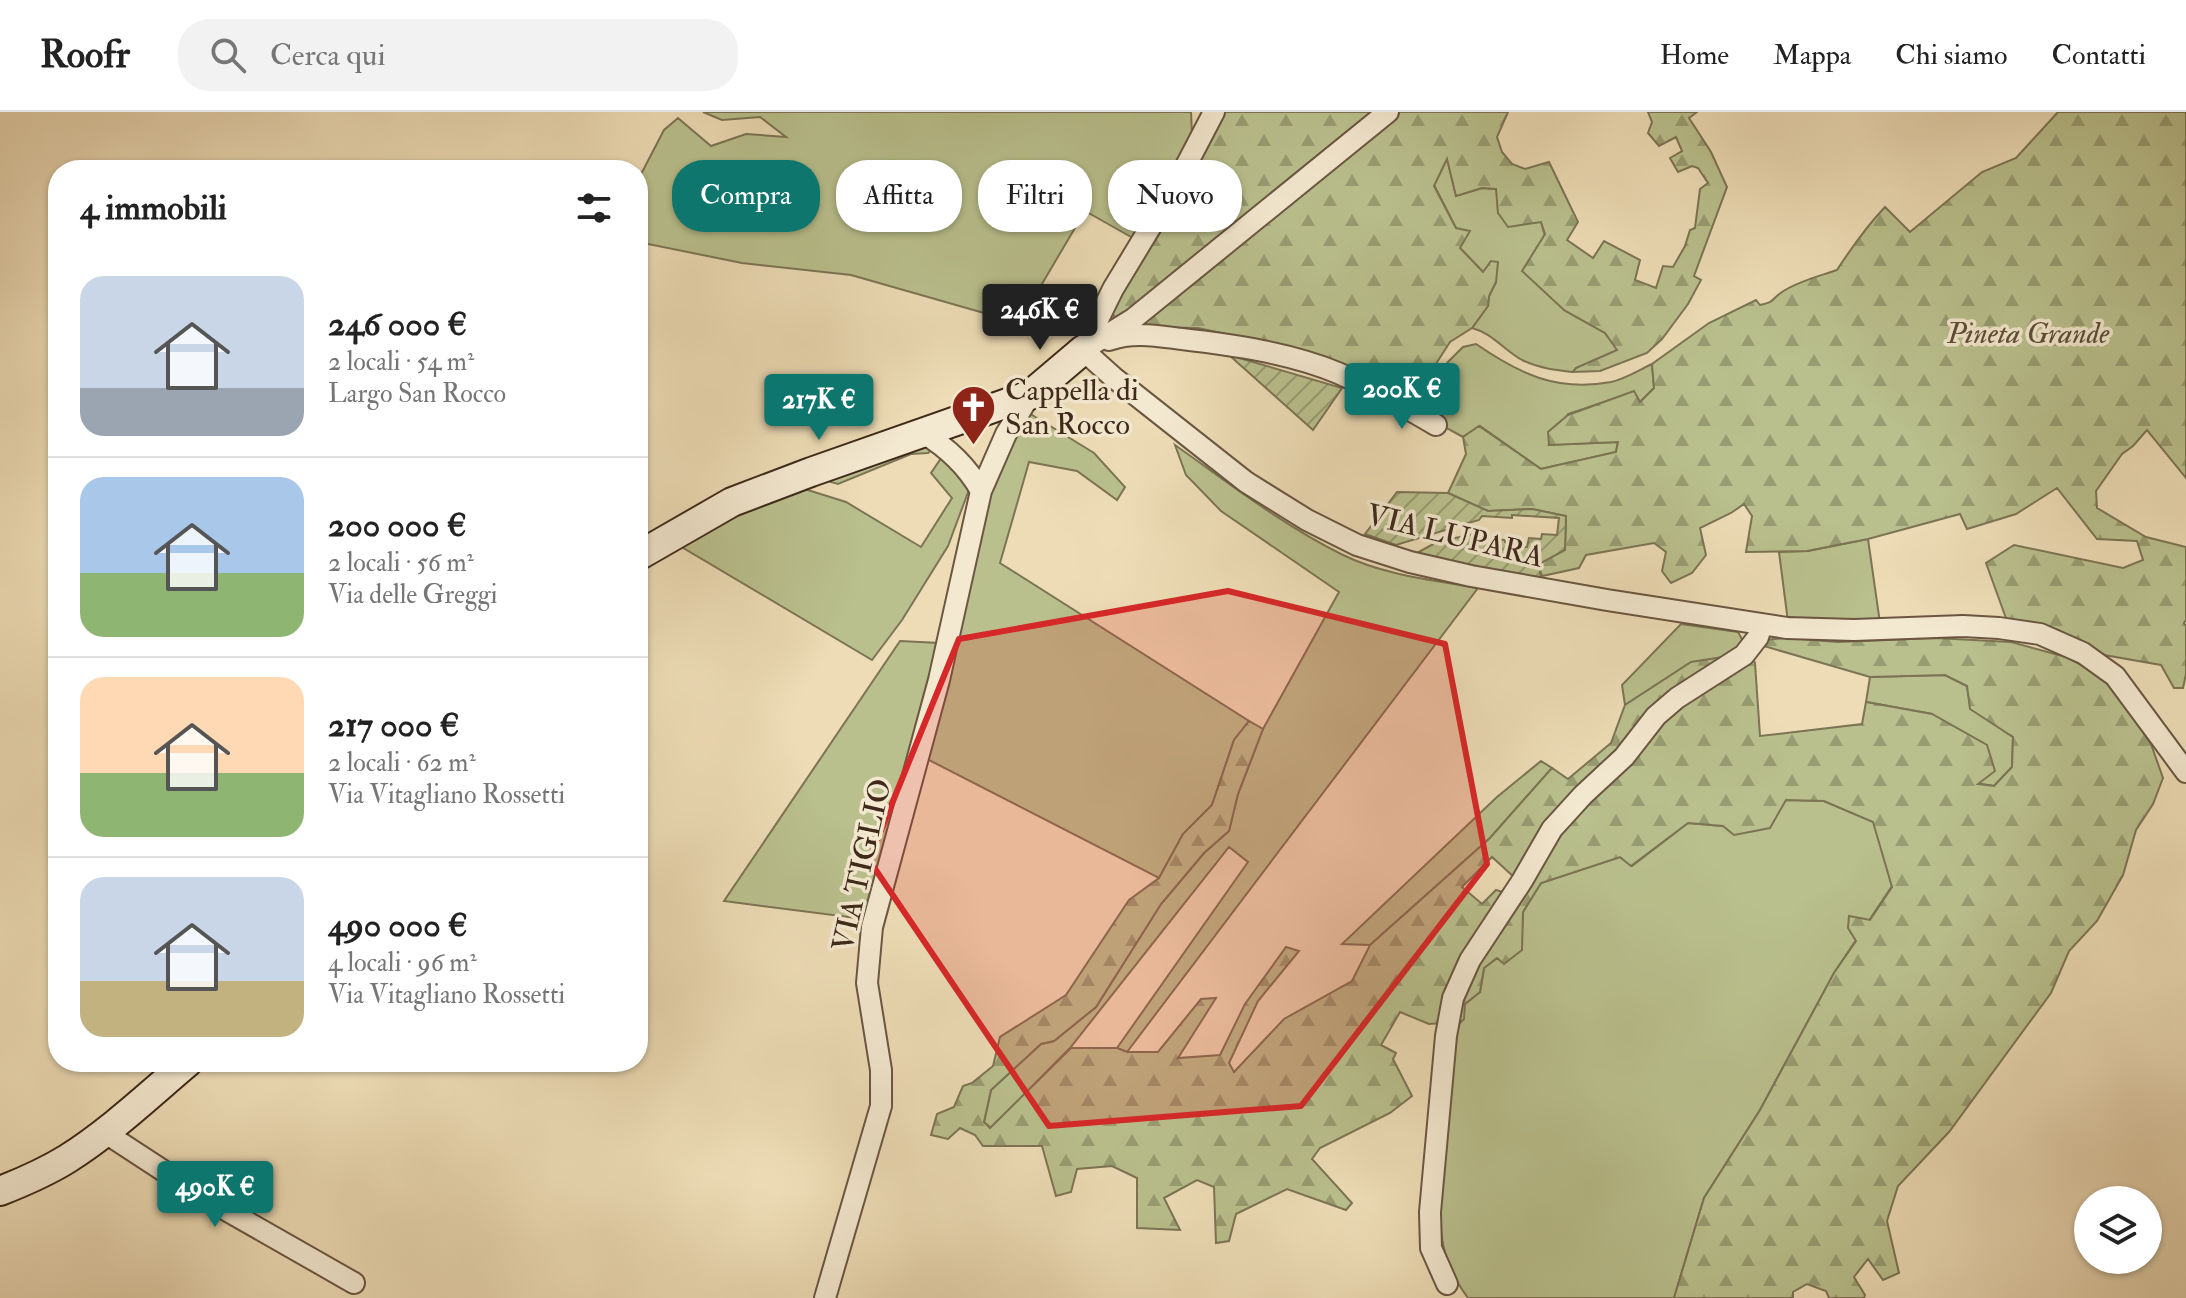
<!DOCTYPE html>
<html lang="it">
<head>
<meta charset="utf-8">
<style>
	:root { --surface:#fff; --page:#f2f2f2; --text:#222; --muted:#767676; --line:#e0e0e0; --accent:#0f766e }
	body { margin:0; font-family:"IM FELL Double Pica",serif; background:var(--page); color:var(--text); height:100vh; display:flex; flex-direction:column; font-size:30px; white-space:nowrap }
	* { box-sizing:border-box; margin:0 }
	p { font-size:26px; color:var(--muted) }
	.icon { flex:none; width:44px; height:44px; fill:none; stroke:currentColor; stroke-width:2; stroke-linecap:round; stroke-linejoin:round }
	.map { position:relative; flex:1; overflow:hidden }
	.sheet { position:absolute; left:48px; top:48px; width:600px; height:912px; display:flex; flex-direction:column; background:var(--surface); border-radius:32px; box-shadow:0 2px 6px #0004 }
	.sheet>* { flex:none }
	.top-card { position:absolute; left:672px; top:48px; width:760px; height:72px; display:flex; gap:16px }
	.fabs { position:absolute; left:2074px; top:1074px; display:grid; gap:16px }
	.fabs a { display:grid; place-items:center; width:88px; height:88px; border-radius:50%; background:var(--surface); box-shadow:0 2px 6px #0004; font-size:40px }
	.price { position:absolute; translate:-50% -68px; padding:0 18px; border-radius:8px; background:var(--accent); color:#fff; font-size:26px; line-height:52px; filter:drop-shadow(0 2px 4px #0008) }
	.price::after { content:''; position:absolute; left:50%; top:48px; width:24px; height:18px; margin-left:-12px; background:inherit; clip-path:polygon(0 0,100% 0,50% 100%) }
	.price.active { background:#222; color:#fff }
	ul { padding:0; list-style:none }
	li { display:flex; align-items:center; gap:24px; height:200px; padding:0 32px }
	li+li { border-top:2px solid var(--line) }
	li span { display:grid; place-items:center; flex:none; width:224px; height:160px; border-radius:24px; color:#555 }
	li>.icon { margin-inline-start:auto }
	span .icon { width:96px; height:96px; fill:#fffc; stroke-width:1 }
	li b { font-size:34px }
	h2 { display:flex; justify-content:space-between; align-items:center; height:96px; padding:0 32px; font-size:34px }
	.chip { padding:0 28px; border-radius:32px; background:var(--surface); box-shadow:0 2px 6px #0004; font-size:28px; line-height:72px }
	.chip.active { background:var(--accent); color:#fff }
	header { display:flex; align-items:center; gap:48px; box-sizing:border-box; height:112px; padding:0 40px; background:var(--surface); border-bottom:2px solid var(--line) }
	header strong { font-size:38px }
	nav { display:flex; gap:44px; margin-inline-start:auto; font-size:28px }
	.search { width:560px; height:72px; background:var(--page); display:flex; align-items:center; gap:20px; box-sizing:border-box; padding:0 28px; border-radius:32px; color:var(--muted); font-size:30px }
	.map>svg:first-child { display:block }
	.green { fill:#b9c08d; stroke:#7c7454; stroke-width:2 }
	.forest { fill:url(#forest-firs); stroke:#7c7454; stroke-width:2 }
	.garden { fill:url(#garden-furrows); stroke:#7c7454; stroke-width:2 }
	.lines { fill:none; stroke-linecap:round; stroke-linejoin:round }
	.street-casing { stroke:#6a5641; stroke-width:24 }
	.secondary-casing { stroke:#3e291a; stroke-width:32 }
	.street { stroke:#f3e8d0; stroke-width:20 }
	.secondary { stroke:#f3e8d0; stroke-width:28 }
	.marked { fill:#d62828; fill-opacity:0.2; stroke:#d62828; stroke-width:6; stroke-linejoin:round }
	.labels { text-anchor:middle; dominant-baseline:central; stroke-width:7; stroke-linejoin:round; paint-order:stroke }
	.park-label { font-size:30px; font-style:italic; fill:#5d4f37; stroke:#f3e8d0 }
	.poi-label { font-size:30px; fill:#3e291a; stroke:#f3e8d0; text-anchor:start }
	.street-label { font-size:30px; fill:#3e291a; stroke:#f3e8d0 }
</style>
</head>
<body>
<header>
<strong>Roofr</strong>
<div class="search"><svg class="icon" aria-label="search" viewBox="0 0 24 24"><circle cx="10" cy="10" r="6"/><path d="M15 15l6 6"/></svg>Cerca qui</div>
<nav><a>Home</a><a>Mappa</a><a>Chi siamo</a><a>Contatti</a></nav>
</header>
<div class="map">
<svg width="2186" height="1186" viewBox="0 0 2186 1186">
	<defs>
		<pattern id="forest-firs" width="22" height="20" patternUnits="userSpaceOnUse" patternTransform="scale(2)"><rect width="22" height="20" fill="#b9c08d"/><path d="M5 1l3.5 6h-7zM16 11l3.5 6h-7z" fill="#989c72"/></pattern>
		<pattern id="garden-furrows" width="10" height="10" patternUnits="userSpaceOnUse" patternTransform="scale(2)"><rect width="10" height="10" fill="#b9c08d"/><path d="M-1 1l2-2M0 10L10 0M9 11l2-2" fill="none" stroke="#989c72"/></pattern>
	</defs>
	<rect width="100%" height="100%" fill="#eddcb6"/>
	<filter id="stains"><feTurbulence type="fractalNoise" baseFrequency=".0025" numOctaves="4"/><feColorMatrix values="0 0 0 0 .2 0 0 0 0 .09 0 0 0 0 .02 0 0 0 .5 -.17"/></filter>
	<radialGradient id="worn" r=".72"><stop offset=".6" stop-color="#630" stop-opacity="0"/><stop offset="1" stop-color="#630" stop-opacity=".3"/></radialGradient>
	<!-- green -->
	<path class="green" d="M703,0h488l1,22 -9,21 -50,83 -48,-27 -49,83 -36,-8 -9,29 -140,-40 -109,-12 -104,-21v-62l26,-50 14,-12 33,28 35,-12 40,3 -26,-20 -38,3z
		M1447,46l9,38 26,-8 15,1 1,24 43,8 23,89 41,23 13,17 -42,18 -3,4c-17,-2 -35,-4 -51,-12 -18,-10 -30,-27 -50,-32l16,-22 1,-10 7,-14 -13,-10 -23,-24 -4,-20 -22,-43z
		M1476,232c44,30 80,48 135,38 14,-3 28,-12 41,-18l2,24 -15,15 -5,-11 -66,22 -19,31 69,-3 -2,10 -75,17 -61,-43 -17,11 -22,-12 -31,-23 22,-15 16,-25 15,-15z
		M1029,301l65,40 31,34 -8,13 -40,-29 -48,-9 -29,101 249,158 -15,19 -22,65 -29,29 -24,44 -232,-119 64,-267 18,-45z
		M918,333l18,2 -8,6 -17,1 -73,30 -25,-7z
		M1175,333c54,38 106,79 166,109 42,21 91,26 137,34l-351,464 -10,-4 131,-186 -19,-15 -159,201 -79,80 -7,-6 7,-32 50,-46 13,-3 42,-34 65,-103 43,-51 25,-22 9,-37 25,-65 76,-137 -118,-81 -35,-36z
		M944,342l26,33 -22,59 -46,74 -30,40 -197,-117 117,-58 54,17 75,45 31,-49 -21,-25z
		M1868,427l12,84 -92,-1 -9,-70 29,-1z
		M1681,512l57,8 6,11 -8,12 -45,8 -66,42 -3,-20z
		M900,529l39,2 -34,136 -41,140 -140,-18z
		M1945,563l22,11 4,23 42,28 -1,30 -18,19 -18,-3 -44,-69 -66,-12 4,-25z
		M1541,649l11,7 -62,70 -120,107 -28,-1 155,-147z
		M1786,688l38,1 50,21 18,64 -58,87 -74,137 -56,88 -30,100h-206c-19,-26 -25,-44 -28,-75l9,-189 16,-30 15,-12 4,-24 13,-10 24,-8 2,-38 18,-29 79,-26 12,9 56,-43 35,3z"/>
	<!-- forest -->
	<path class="forest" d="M1221,0h159l-256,209 -9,-1 -3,-10 59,-95z
		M1400,0h108l-11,25 5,15 10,12 13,5 24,-7 29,60 -11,18 26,18 11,-17 36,19 -5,20 21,8 7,-22 10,1 12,-21 5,-16 5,-2 5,-39 8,-6 -10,-15 -6,-2 -14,6 -8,-14 12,-7 -6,-14 -17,9 -11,-13 4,-11 -4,-10h49l-8,6 22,34 16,35 -33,89 7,4 -13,24 -26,35 -15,14 -47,18 -27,1 3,-4 41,-18 -12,-17 -41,-23 -42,-39 23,-37 -4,-12 -33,5 -10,-14 -2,-24 -14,-1 -26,8 -9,-37 -13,27 22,42 14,3 -10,17 23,24 8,-11 7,1 -2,20 -7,14 -1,10 -16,22 -22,14 -27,42 -24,15 -150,-60 -51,-11 -65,-1z
		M2058,0h128v366l-39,-48 -14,16 -11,8 -26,37 1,17 49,29 40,10v73l-2,3 2,3v48l-3,14h-9l-13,-23 -57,-10 -52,-24 -45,-10 -21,-58 28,-18 109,23 20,-8 -6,-19 -40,-2 -40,-51 -41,26 -49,15 -7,-15 -92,25 -61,12 -61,1 6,-36 -8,-12 -13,9 -31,15 6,27 -14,18 -21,10 -9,-12 4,-19 -12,-9 -68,12 -7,13 -37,8 -4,-12 27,-14 1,-34 -34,-7 -44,2 -40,-18 18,-39 -3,-17 16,-11 62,43 75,-17 2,-10 -69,3 -1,-13 20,-17 66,-24 6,11 14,-14 -2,-24 57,-41 47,-23 4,5c17,-4 10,-5 22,-13 16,-11 38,-16 55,-22 15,-23 29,-43 48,-63l25,25 72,-60 34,-14z
		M1787,526l51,4 97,-4 76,4 55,15 33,17 20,21 32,49 12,34 -10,26 -17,26 -13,45 -26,46 -28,30 -18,42 -102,139 -51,54 -11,35 12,52 -16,7 -15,-21 -14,18 11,18 -1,3h-35l-3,-7 -19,-7 -14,8v6h-119l30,-100 56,-88 74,-137 22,-32 -8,-13 1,-12 21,4 22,-33 -19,-65 -49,-21 -38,-1 -16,28 -36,7 -11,-9 -35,-3 -57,43 -11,-9 -79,26 -18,29 -1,38 -18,14 -7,-6 -13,10 -4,24 -15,12 -1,15 -15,15 28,-70 87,-136 104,-115 84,-56 3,6 5,73 102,-12 4,-22 66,12 55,31 8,26 -17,13 16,2 18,-19 1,-30 -43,-28 -3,-23 -22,-11 -75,2 -106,-31v-6z
		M1736,543l-88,60 -133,163 -23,-21 -30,30 20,17 14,-14 10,3 -63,130 -14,1 -29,-12 -19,33 15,8 -3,6 19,37 -22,17 -70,35 -8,11 40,44 -6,7 -59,-21 -51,25 -7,27 -13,2 -2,-56 -17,-7 -33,18 16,32 -43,-2v-50l-25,-12 -35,3 -6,23 -15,4 -14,-50h-59l-8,-11 -15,-7 -12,11 -17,-4 6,-21 17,-7 9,-21 9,-3 21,-17 7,-29 66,-42 63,-95 30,-22 24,-44 29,-29 22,-65 15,-19 14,8 -25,65 -9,37 -25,22 -43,51 -65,103 -42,34 -13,3 -50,46 -7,32 6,6 81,-80h46l10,4h31l43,-53 15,-1 -38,60 42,-3 25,-51 41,-57 13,4 -41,50 -29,62 5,9 50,-53 68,-38 18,-36 120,-107 62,-70 16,11 43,-36 14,-38 66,-43z"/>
	<!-- garden -->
	<path class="garden" d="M1229,243l113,33 -29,42z
		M1397,380l51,1 40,18 44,-2 34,7 -1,34 -26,14 2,16 -128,-25 24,-13 41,-9v5l27,2v2l3,1v3l19,1 2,-9 12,1 1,-5 15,1 2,-17 -47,-3v3l-30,-2 -3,4 -83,25 -31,-11z"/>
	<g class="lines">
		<defs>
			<path id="street" d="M1109,228c24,-9 49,-4 73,-1 52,6 108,14 156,34 34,15 67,34 98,52
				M1083,238l30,27 133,105 61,38 50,25 53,17 61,14 136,24 180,28 67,2 109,-4 36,2 41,6 43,19 32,23 71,96
				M1083,238l50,-31 255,-207
				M1083,238l30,-61 64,-106 37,-71
				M923,321c25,15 44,33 58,58
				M104,1020l101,66 149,85
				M1447,1172l-16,-36 -1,-36 16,-176 7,-38 17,-38 52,-79 30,-52 31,-34 41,-38 32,-41 21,-18 67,-43 14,-18 4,-13
				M825,1186l56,-192v-36l-14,-87 5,-56 67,-247 42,-189 25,-57 24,-39"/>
			<path id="secondary" d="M638,444l94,-54 79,-30 219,-77 53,-45
				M0,1079c23,-9 46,-19 67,-32 43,-27 82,-64 121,-97"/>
		</defs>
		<!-- street casing -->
		<use href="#street" class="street-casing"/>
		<!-- secondary casing -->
		<use href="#secondary" class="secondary-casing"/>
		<!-- street -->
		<use href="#street" class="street"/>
		<!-- secondary -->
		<use href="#secondary" class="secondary"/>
	</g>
	<!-- marked area -->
	<path class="marked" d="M1228,479l217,53 42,220 -186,242 -252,20 -180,-266 90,-221z"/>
	<!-- icons -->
	<defs>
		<symbol id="church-pin" viewBox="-11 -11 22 30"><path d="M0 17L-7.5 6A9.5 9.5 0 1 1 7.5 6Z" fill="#8f2418" stroke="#f3e8d0"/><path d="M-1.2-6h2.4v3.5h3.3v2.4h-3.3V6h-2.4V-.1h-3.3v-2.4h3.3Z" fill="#fff"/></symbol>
	</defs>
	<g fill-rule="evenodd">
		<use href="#church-pin" x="948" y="270" width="51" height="69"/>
	</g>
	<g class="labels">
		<!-- park labels -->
		<g class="park-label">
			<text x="2028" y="221">Pineta Grande</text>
		</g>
		<!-- poi labels -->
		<g class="poi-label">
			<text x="1005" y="278">Cappella di<tspan x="1005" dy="34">San Rocco</tspan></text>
		</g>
		<!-- street labels -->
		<g class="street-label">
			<text transform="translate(1455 424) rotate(14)">VIA LUPARA</text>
			<text transform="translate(862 753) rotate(-77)">VIA TIGLIO</text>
		</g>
	</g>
	<rect width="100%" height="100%" filter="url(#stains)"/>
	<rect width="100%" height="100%" fill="url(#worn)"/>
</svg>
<div class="fabs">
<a><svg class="icon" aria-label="layers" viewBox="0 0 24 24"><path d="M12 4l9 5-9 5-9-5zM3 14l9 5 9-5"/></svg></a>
</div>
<b class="price active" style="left:1040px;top:240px">246K €</b>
<b class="price" style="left:1402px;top:319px">200K €</b>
<b class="price" style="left:819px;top:330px">217K €</b>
<b class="price" style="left:215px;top:1117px">490K €</b>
<div class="top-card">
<a class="chip active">Compra</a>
<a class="chip">Affitta</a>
<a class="chip">Filtri</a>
<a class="chip">Nuovo</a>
</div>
<section class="sheet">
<h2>4 immobili<svg class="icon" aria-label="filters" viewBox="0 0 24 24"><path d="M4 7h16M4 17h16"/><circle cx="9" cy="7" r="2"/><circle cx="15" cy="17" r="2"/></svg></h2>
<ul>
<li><span style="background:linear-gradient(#c9d6e8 70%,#9aa5b1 0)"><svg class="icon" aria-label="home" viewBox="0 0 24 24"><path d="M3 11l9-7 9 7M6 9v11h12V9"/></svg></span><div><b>246 000 €</b><p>2 locali · 54 m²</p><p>Largo San Rocco</p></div></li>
<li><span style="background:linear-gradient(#a9c7e8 60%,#8fb573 0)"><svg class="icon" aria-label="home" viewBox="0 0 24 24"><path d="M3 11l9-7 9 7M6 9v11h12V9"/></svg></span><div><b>200 000 €</b><p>2 locali · 56 m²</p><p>Via delle Greggi</p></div></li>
<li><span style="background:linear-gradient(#ffd9b3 60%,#8fb573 0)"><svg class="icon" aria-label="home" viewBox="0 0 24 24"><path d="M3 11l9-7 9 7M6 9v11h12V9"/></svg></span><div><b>217 000 €</b><p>2 locali · 62 m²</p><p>Via Vitagliano Rossetti</p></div></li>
<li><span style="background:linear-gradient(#c9d6e8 65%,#c2b280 0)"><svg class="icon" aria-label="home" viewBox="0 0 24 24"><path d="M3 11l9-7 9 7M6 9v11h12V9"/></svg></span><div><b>490 000 €</b><p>4 locali · 96 m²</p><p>Via Vitagliano Rossetti</p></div></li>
</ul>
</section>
</div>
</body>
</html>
